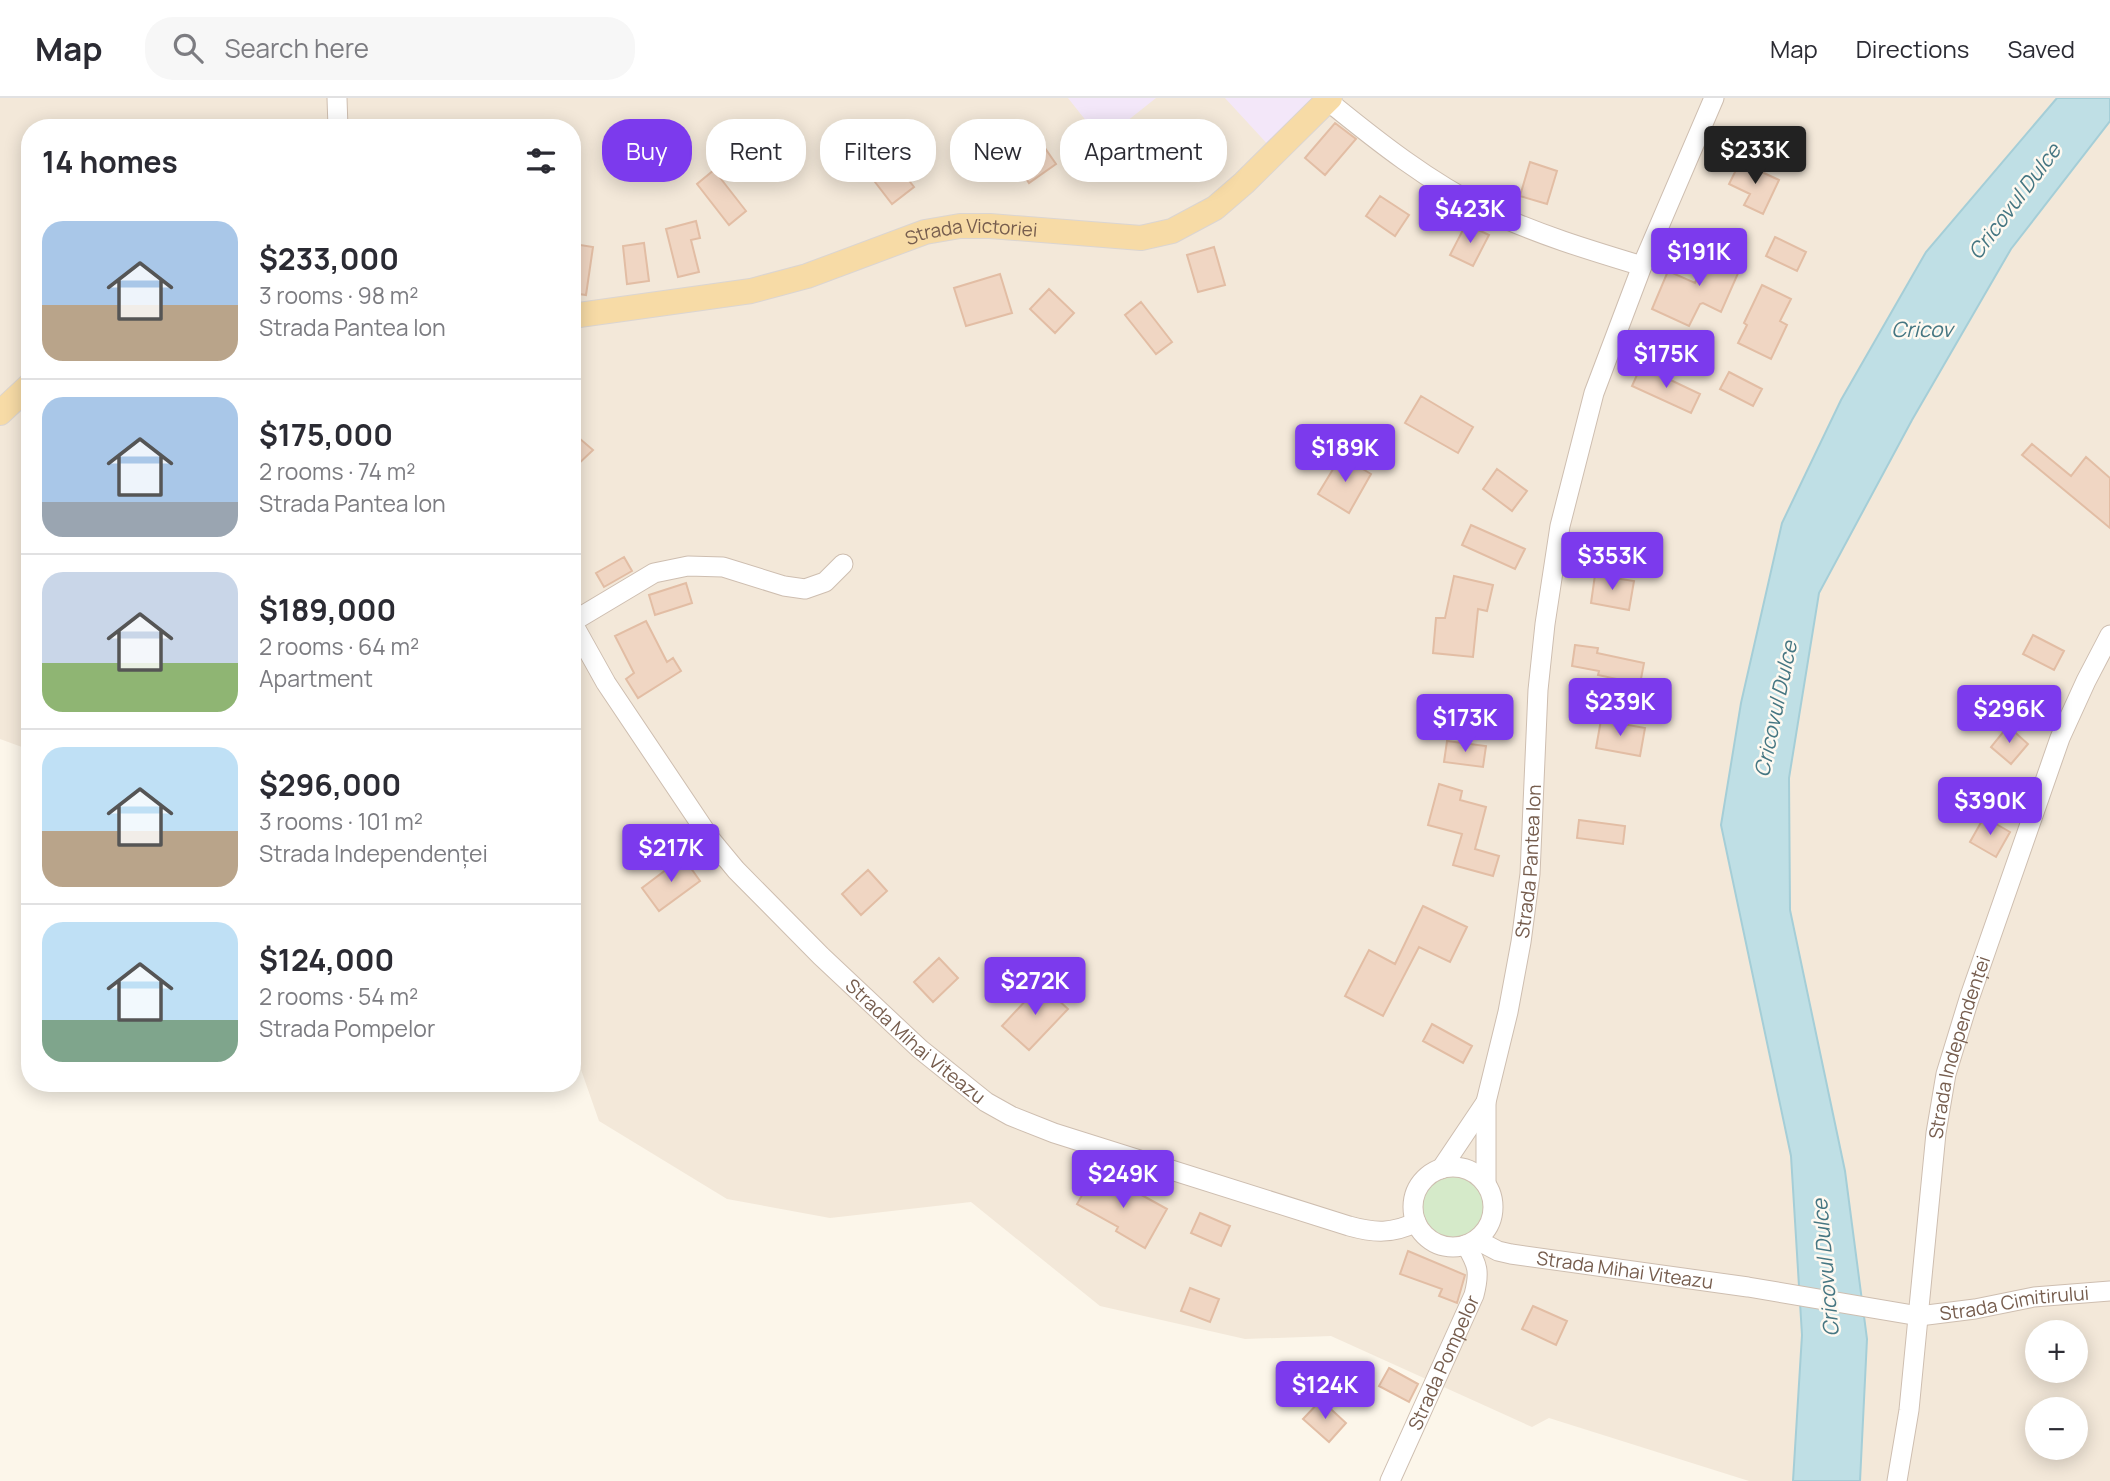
<!DOCTYPE html>
<html lang="en">
<head>
<meta charset="utf-8">
<style>
	:root { --surface:#fff; --page:#f7f7f7; --text:#2b2b33; --muted:#7c7c81; --line:#e1e1e2; --accent:#7c3aed }
	body { margin:0; font-family:Manrope,sans-serif; background:var(--page); color:var(--text); height:100vh; display:flex; flex-direction:column; font-size:26px; white-space:nowrap }
	* { box-sizing:border-box; margin:0 }
	p { font-size:23px; color:var(--muted) }
	.icon { flex:none; width:38px; height:38px; fill:none; stroke:currentColor; stroke-width:2; stroke-linecap:round; stroke-linejoin:round }
	.map { position:relative; flex:1; overflow:hidden }
	.panel { position:absolute; left:21px; top:21px; width:560px; height:973px; display:flex; flex-direction:column; background:var(--surface); border-radius:28px; box-shadow:0 4px 18px #0003 }
	.panel>* { flex:none }
	.guide { position:absolute; left:602px; top:21px; width:665px; height:63px; display:flex; gap:14px }
	.tools { position:absolute; left:2025px; top:1222px; display:grid; gap:14px }
	.tools a { display:grid; place-items:center; width:63px; height:63px; border-radius:50%; background:var(--surface); box-shadow:0 4px 18px #0003; font-size:35px }
	.price { position:absolute; translate:-50% -60px; padding:0 16px; border-radius:7px; background:var(--accent); color:#fff; font-size:23px; line-height:46px; filter:drop-shadow(0 2px 4px #0008) }
	.price::after { content:''; position:absolute; left:50%; top:42px; width:21px; height:16px; margin-left:-10px; background:inherit; clip-path:polygon(0 0,100% 0,50% 100%) }
	.price.selected { background:#222; color:#fff }
	ul { padding:0; list-style:none }
	li { display:flex; align-items:center; gap:21px; height:175px; padding:0 21px }
	li+li { border-top:2px solid var(--line) }
	li span { display:grid; place-items:center; flex:none; width:196px; height:140px; border-radius:21px; color:#555 }
	li>.icon { margin-inline-start:auto }
	span .icon { width:84px; height:84px; fill:#fffc; stroke-width:1 }
	li b { font-size:30px }
	h2 { display:flex; justify-content:space-between; align-items:center; height:84px; padding:0 21px; font-size:30px }
	.chip { padding:0 24px; border-radius:28px; background:var(--surface); box-shadow:0 4px 18px #0003; font-size:24px; line-height:63px }
	.chip.selected { background:var(--accent); color:#fff }
	header { display:flex; align-items:center; gap:42px; box-sizing:border-box; height:98px; padding:0 35px; background:var(--surface); border-bottom:2px solid var(--line) }
	header strong { font-size:33px }
	nav { display:flex; gap:38px; margin-inline-start:auto; font-size:24px }
	.search { width:490px; height:63px; background:var(--page); display:flex; align-items:center; gap:18px; box-sizing:border-box; padding:0 24px; border-radius:28px; color:var(--muted); font-size:26px }
	.map>svg:first-child { display:block }
	.residential { fill:#f3e8d9; fill-rule:evenodd }
	.education { fill:#f3e7f9 }
	.green { fill:#d5eac9 }
	.water { fill:#bfdfe5; stroke:#a5ced7; stroke-width:2 }
	.building { fill:#f0d6c3; stroke:#e2bda4; stroke-width:2 }
	.lines { fill:none; stroke-linecap:round; stroke-linejoin:round }
	.minor-casing { stroke:#cebeb0; stroke-width:21 }
	.major-casing { stroke:#dbd5d1; stroke-width:26 }
	.minor { stroke:#fff; stroke-width:19 }
	.major { stroke:#f7dba6; stroke-width:24 }
	.labels { text-anchor:middle; dominant-baseline:central; stroke-width:5; stroke-linejoin:round; paint-order:stroke }
	.street-label { font-size:19px; fill:#765d4e; stroke:#fef9f1 }
	.water-label { font-size:21px; font-style:italic; fill:#457682; stroke:#fef9f1 }
</style>
</head>
<body>
<header>
<strong>Map</strong>
<div class="search"><svg class="icon" aria-label="search" viewBox="0 0 24 24"><circle cx="10" cy="10" r="6"/><path d="M15 15l6 6"/></svg>Search here</div>
<nav><a>Map</a><a>Directions</a><a>Saved</a></nav>
</header>
<div class="map">
<svg width="2110" height="1383" viewBox="0 0 2110 1383">
	<rect width="100%" height="100%" fill="#fcf6ea"/>
	<!-- residential -->
	<path class="residential" d="M0,0h2057l-131,154 -85,148 -59,123 -41,180 -20,122 70,331 11,179 -9,146h-44l-200,-63 -17,9 -201,-91 -86,3 -145,-33 -129,-104 -141,16 -103,-19 -128,-78 -27,-77v-916h-542v622l-30,-11z
		M2110,23v1360h-250l7,-142 -22,-168 -55,-261 -1,-132 30,-185 93,-173 99,-171zM2037,1234h39v38h-39zM2037,1311h39v38h-39z"/>
	<!-- education -->
	<path class="education" d="M1068,0h88l-54,43z
		M1225,0h90l-43,51z"/>
	<!-- green -->
	<path class="green" d="M1422 1110a32 32 0 1 1 64 0a32 32 0 1 1-64 0Z"/>
	<!-- water -->
	<path class="water" d="M2057,0h53v23l-99,128 -99,171 -93,173 -30,185 1,132 55,261 22,168 -7,142h-67l9,-146 -11,-179 -70,-331 20,-122 41,-180 59,-123 85,-148z"/>
	<!-- building -->
	<path class="building" d="M1335,25l21,16 -31,36 -20,-17z
		M1038,40l18,26 -27,19 -18,-27z
		M1530,64l27,9 -10,33 -27,-8z
		M1740,64l39,18 -16,34 -19,-9 6,-11 -21,-10z
		M897,67l17,22 -22,17 -17,-22z
		M714,72l32,41 -17,14 -32,-41z
		M1380,98l29,19 -14,21 -29,-20z
		M696,123l4,17 -9,2 8,32 -21,5 -12,-48z
		M1466,126l23,11 -16,31 -23,-11z
		M1775,139l31,15 -9,19 -31,-15z
		M644,145l5,38 -22,3 -4,-38z
		M574,146l19,3 -7,48 -14,-2z
		M1214,149l11,38 -27,7 -11,-37z
		M1711,149l32,15 -22,50 -18,-9 -3,1 -11,22 -37,-17 16,-38 27,12z
		M1000,176l12,39 -46,13 -12,-38z
		M1762,187l29,14 -11,22 7,4 -16,34 -33,-16 9,-18 -3,-2z
		M1049,191l25,24 -19,20 -25,-24z
		M1141,204l31,40 -16,12 -31,-39z
		M1641,268l59,28 -9,19 -59,-27z
		M1729,274l33,17 -9,17 -33,-17z
		M1421,298l52,31 -15,26 -53,-30z
		M572,334l21,18 -21,20z
		M2032,346l39,32 15,-19 24,21v50l-88,-73z
		M1341,358l30,18 -22,39 -31,-19z
		M1497,371l30,22 -15,20 -29,-22z
		M1471,427l54,24 -10,20 -53,-24z
		M624,459l8,14 -28,16 -8,-14z
		M1595,477l39,6 -5,29 -38,-7z
		M1454,478l39,9 -6,26 -9,-2 -5,48 -40,-4 3,-35h9z
		M686,485l6,20 -37,12 -6,-20z
		M646,523l21,41 6,-4 8,13 -43,27 -12,-19 8,-6 -19,-37z
		M2033,537l31,16 -10,19 -31,-16z
		M1575,547l23,3 -1,5 47,10 -4,21 -42,-9 1,-4 -27,-5z
		M1601,622l44,8 -5,28 -44,-8z
		M2008,628l20,18 -17,20 -20,-17z
		M1447,643l39,5 -3,21 -39,-5z
		M1439,686l23,7 -2,9 26,7 -11,42 24,7 -6,20 -40,-11 9,-31 -34,-9z
		M1984,719l26,15 -14,25 -26,-15z
		M1579,722l46,6 -2,18 -46,-6z
		M683,759l17,24 -41,30 -17,-23z
		M868,772l19,21 -26,24 -19,-21z
		M1423,808l44,21 -17,35 -31,-15 -36,69 -38,-20 24,-46 26,14z
		M939,860l19,20 -25,24 -19,-20z
		M1041,886l27,25 -39,41 -27,-24z
		M1432,926l40,22 -9,17 -40,-22z
		M1093,1078l31,17 3,-6 40,22 -22,39 -29,-17 2,-4 -41,-23z
		M1200,1115l30,13 -9,20 -30,-13z
		M1408,1153l57,24 -8,28 -18,-7 3,-7 -42,-15z
		M1190,1190l29,11 -9,23 -29,-11z
		M1533,1208l34,15 -11,24 -34,-16z
		M1389,1270l29,16 -9,18 -30,-16z
		M1321,1302l25,23 -17,19 -26,-23z"/>
	<g class="lines">
		<defs>
			<g id="minor">
				<path d="M337,0l1,30"/>
				<path d="M1328,3c49,40 101,81 158,109 50,24 103,40 156,56"/>
				<path id="s1" d="M572,524l34,61 106,158 24,29 85,86 99,93 66,53 25,14 43,17 295,93c25,7 44,8 67,-4"/>
				<path d="M572,524l82,-49 34,-7 35,1 61,19 21,3 20,-7 18,-18"/>
				<circle cx="1453" cy="1109" r="40"/>
				<path d="M1441,1071l45,-67"/>
				<path id="s2" d="M1486,1086v-82l22,-90 13,-70 9,-68 8,-184 7,-66 15,-98 34,-133 48,-127 72,-168"/>
				<path id="s3" d="M1477,1142l21,11 13,3 237,33 171,29 56,-7 59,-12 76,-6"/>
				<path id="s4" d="M1390,1383l84,-186c6,-23 4,-30 -8,-50"/>
				<path id="s5" d="M1897,1383l12,-71 27,-277 10,-59 23,-75 91,-261 26,-57 24,-46"/>
			</g>
			<g id="major">
				<path id="s6" d="M572,218l179,-25 56,-15 118,-44 35,-6h30l151,12 31,-7 43,-23 29,-25 86,-85"/>
				<path d="M0,315l30,-28"/>
			</g>
		</defs>
		<!-- minor casing -->
		<use href="#minor" class="minor-casing"/>
		<!-- major casing -->
		<use href="#major" class="major-casing"/>
		<!-- minor -->
		<use href="#minor" class="minor"/>
		<!-- major -->
		<use href="#major" class="major"/>
	</g>
	<g class="labels">
		<!-- street labels -->
		<g class="street-label">
			<text stroke="none"><textPath href="#s6" startOffset="411">Strada Victoriei</textPath></text>
			<text stroke="none"><textPath href="#s2" startOffset="327">Strada Pantea Ion</textPath></text>
			<text stroke="none"><textPath href="#s1" startOffset="546">Strada Mihai Viteazu</textPath></text>
			<text stroke="none"><textPath href="#s5" startOffset="439">Strada Independenței</textPath></text>
			<text stroke="none"><textPath href="#s3" startOffset="152">Strada Mihai Viteazu</textPath></text>
			<text stroke="none"><textPath href="#s3" startOffset="546">Strada Cimitirului</textPath></text>
			<text stroke="none"><textPath href="#s4" startOffset="130">Strada Pompelor</textPath></text>
		</g>
		<!-- water labels -->
		<g class="water-label">
			<text transform="translate(2014 103) rotate(-53)">Cricovul Dulce</text>
			<text x="1922" y="231">Cricov</text>
			<text transform="translate(1775 611) rotate(-78)">Cricovul Dulce</text>
			<text transform="translate(1825 1170) rotate(-95)">Cricovul Dulce</text>
		</g>
	</g>
</svg>
<div class="tools">
<a>+</a>
<a>−</a>
</div>
<b class="price selected" style="left:1755px;top:88px">$233K</b>
<b class="price" style="left:1470px;top:147px">$423K</b>
<b class="price" style="left:1699px;top:190px">$191K</b>
<b class="price" style="left:1666px;top:292px">$175K</b>
<b class="price" style="left:1345px;top:386px">$189K</b>
<b class="price" style="left:1612px;top:494px">$353K</b>
<b class="price" style="left:1620px;top:640px">$239K</b>
<b class="price" style="left:2009px;top:647px">$296K</b>
<b class="price" style="left:1465px;top:656px">$173K</b>
<b class="price" style="left:1990px;top:739px">$390K</b>
<b class="price" style="left:671px;top:786px">$217K</b>
<b class="price" style="left:1035px;top:919px">$272K</b>
<b class="price" style="left:1123px;top:1112px">$249K</b>
<b class="price" style="left:1325px;top:1323px">$124K</b>
<div class="guide">
<a class="chip selected">Buy</a>
<a class="chip">Rent</a>
<a class="chip">Filters</a>
<a class="chip">New</a>
<a class="chip">Apartment</a>
</div>
<section class="panel">
<h2>14 homes<svg class="icon" aria-label="filters" viewBox="0 0 24 24"><path d="M4 7h16M4 17h16"/><circle cx="9" cy="7" r="2"/><circle cx="15" cy="17" r="2"/></svg></h2>
<ul>
<li><span style="background:linear-gradient(#a9c7e8 60%,#b9a48a 0)"><svg class="icon" aria-label="home" viewBox="0 0 24 24"><path d="M3 11l9-7 9 7M6 9v11h12V9"/></svg></span><div><b>$233,000</b><p>3 rooms · 98 m²</p><p>Strada Pantea Ion</p></div></li>
<li><span style="background:linear-gradient(#a9c7e8 75%,#9aa5b1 0)"><svg class="icon" aria-label="home" viewBox="0 0 24 24"><path d="M3 11l9-7 9 7M6 9v11h12V9"/></svg></span><div><b>$175,000</b><p>2 rooms · 74 m²</p><p>Strada Pantea Ion</p></div></li>
<li><span style="background:linear-gradient(#c9d6e8 65%,#8fb573 0)"><svg class="icon" aria-label="home" viewBox="0 0 24 24"><path d="M3 11l9-7 9 7M6 9v11h12V9"/></svg></span><div><b>$189,000</b><p>2 rooms · 64 m²</p><p>Apartment</p></div></li>
<li><span style="background:linear-gradient(#bfe0f5 60%,#b9a48a 0)"><svg class="icon" aria-label="home" viewBox="0 0 24 24"><path d="M3 11l9-7 9 7M6 9v11h12V9"/></svg></span><div><b>$296,000</b><p>3 rooms · 101 m²</p><p>Strada Independenței</p></div></li>
<li><span style="background:linear-gradient(#bfe0f5 70%,#7fa58c 0)"><svg class="icon" aria-label="home" viewBox="0 0 24 24"><path d="M3 11l9-7 9 7M6 9v11h12V9"/></svg></span><div><b>$124,000</b><p>2 rooms · 54 m²</p><p>Strada Pompelor</p></div></li>
</ul>
</section>
</div>
</body>
</html>
